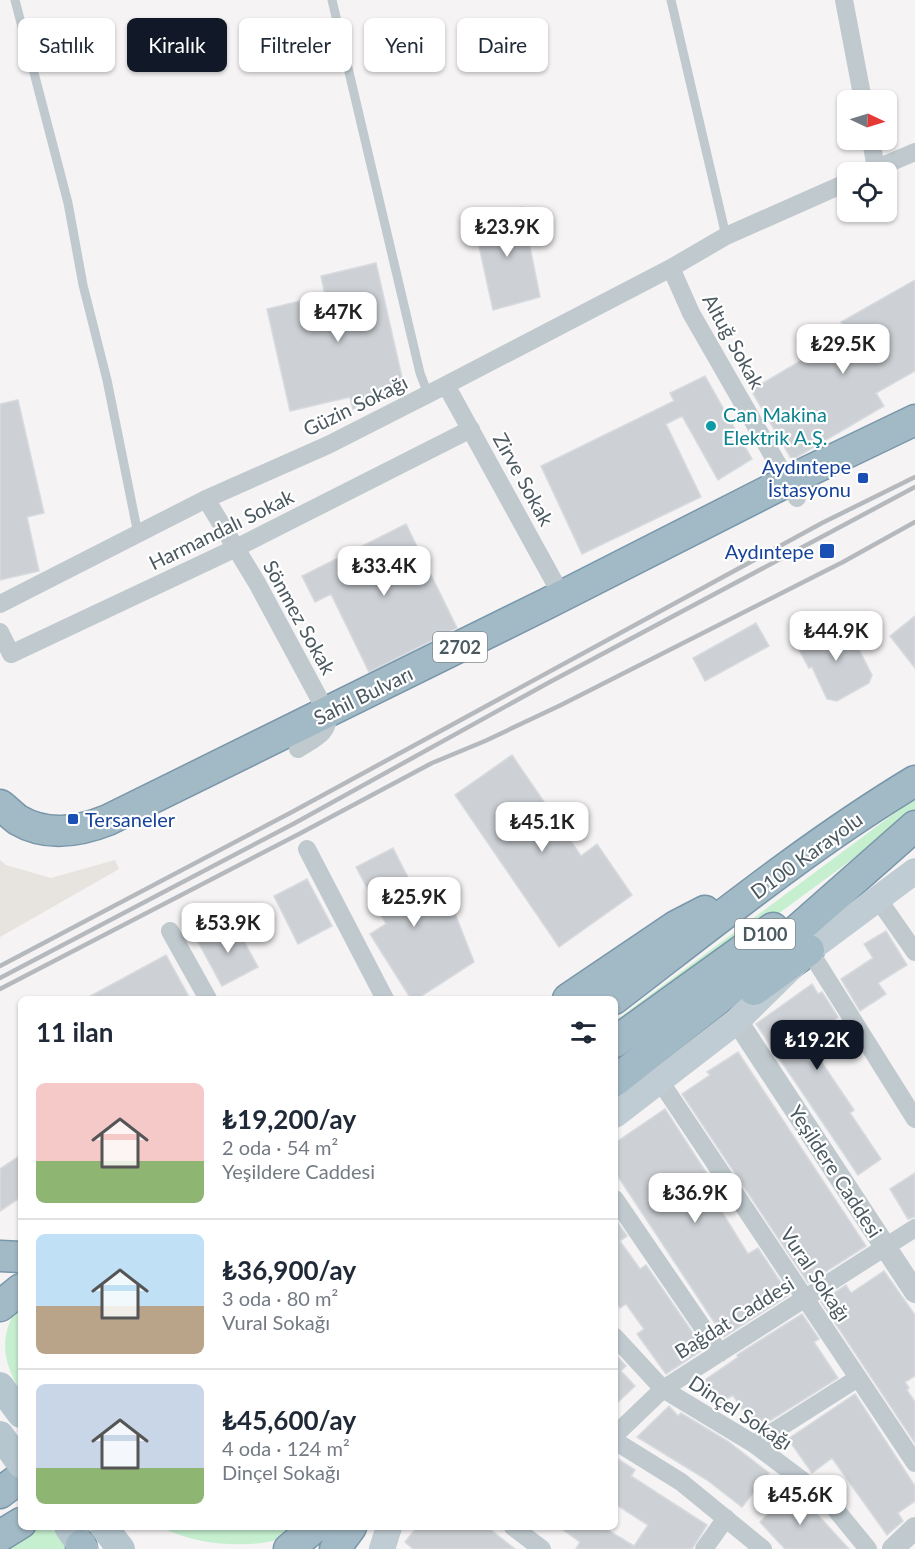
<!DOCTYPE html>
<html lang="tr">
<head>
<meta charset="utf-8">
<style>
	:root { --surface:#fff; --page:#f2f2f3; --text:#1f2937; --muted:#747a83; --line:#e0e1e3; --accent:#111827 }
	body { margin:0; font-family:Lato,sans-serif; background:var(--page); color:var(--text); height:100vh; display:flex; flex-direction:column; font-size:22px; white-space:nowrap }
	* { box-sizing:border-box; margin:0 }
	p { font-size:20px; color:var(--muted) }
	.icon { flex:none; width:33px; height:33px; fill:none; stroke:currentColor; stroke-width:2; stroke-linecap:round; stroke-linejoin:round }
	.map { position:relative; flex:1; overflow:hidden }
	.panel { position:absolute; left:18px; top:996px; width:600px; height:534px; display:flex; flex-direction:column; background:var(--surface); border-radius:9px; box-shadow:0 2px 4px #0004 }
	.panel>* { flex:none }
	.hud { position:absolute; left:18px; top:18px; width:600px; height:54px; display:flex; gap:12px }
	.needle { width:39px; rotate:94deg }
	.buttons { position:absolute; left:837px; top:90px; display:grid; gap:12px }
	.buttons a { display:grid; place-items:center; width:60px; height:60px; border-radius:9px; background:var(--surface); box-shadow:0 2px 4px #0004; font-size:30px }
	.price { position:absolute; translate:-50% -51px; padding:0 14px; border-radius:12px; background:#fff; color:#222; font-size:20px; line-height:39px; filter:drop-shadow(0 2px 3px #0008) }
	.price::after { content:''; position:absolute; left:50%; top:36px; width:18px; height:14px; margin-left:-9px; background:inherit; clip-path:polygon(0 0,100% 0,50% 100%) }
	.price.on { background:var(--accent); color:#fff }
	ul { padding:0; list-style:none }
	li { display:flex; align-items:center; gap:18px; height:150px; padding:0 18px }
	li+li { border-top:2px solid var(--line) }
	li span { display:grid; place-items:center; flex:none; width:168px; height:120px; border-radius:9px; color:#555 }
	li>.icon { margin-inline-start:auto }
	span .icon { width:72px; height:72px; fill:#fffc; stroke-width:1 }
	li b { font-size:26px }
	h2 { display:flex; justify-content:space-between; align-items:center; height:72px; padding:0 18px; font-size:26px }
	.tag { padding:0 21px; border-radius:9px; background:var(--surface); box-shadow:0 2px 4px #0004; font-size:21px; line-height:54px }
	.tag.on { background:var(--accent); color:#fff }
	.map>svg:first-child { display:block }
	.commercial { fill:#e7e4df }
	.green { fill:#c5efcf }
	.building { fill:#cdd1d5; stroke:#d7dade; stroke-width:1.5 }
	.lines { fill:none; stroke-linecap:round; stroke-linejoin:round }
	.trunk-casing { stroke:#7997aa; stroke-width:33 }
	.service { stroke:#bfc9ce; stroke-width:9 }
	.minor { stroke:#bfc9ce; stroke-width:18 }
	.tertiary { stroke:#bfc9ce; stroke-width:22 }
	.secondary { stroke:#c0ccd3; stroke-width:26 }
	.primary { stroke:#b5c6cf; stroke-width:28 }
	.trunk { stroke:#a2b9c6; stroke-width:30 }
	.rail { stroke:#b5b9bd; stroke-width:4.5 }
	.primary-bridge { stroke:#b5c6cf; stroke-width:28 }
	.culture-dot { fill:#0f9aa8; stroke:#fff; stroke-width:2 }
	.transit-dot { fill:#1a4fb4; stroke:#fff; stroke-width:2 }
	.labels { text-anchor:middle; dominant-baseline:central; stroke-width:4.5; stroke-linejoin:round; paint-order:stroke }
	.shield { fill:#fff; stroke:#818b90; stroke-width:1.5 }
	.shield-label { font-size:18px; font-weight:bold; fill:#4b5960 }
	.street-label { font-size:20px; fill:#4b5960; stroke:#fff }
	.culture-label { font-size:20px; fill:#0d838f; stroke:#fff; text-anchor:start }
	.transit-label { font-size:20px; fill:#164399; stroke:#fff; text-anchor:end }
</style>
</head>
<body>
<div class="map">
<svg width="915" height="1549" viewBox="0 0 915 1549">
	<rect width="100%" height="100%" fill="#f5f3f3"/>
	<!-- commercial -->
	<path class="commercial" d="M0,860l6,5 45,13 64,-18 4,9 -119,68z"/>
	<!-- green -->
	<path class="green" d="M915,798v15l-300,221v-13z
		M21,1302v87l-1,1c-20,-32 -20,-59 1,-88z
		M27,1527h22l4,4 6,-2 12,20h-71z
		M161,1527h135c-5,4 -10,8 -15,12 -35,10 -87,6 -120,-12z"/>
	<!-- building -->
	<path class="building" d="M522,207l18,90 -47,13 -20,-91 22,-7z
		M376,263l28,123 -51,23 -3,-12 -60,14 -23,-102 58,-14 -4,-19z
		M915,280v91l-39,22 8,13 -92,54 -41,-70 97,-57 -7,-11z
		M705,376l47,83 -34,21 -36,-64 -16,8 35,73 -119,57 -41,-88 133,-65 -4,-8z
		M18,400l26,113 -17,4 12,54 -39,9v-176z
		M406,524l51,104 -88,44 -38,-78 -16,8 -13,-26z
		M915,616v52l-25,-32z
		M838,622l8,2 26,51 -3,8 -32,18 -10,-2 -15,-32 -3,1 -11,-20 4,-5z
		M756,623l13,23 -64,35 -12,-23z
		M512,755l69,101 16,-12 35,51 -73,52 -104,-152z
		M393,848l28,55 24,-15 29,74 -57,37h-6l-41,-65 16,-10 -30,-57z
		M307,879l25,47 -34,18 -24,-48z
		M233,921l25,46 -36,19 -25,-46z
		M886,931l21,34 -29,18 8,11 -26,17 -19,-32 32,-21 -9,-14z
		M166,955l22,40 -8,4h-95z
		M812,984l6,10 4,-2 16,25 -32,22 48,71 -4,3 31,46 -23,16 -102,-151z
		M738,1052l128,194 -58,37 -126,-189 28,-19 -3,-3z
		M665,1109l44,68 1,-1 15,23 -8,5 31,50 10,-6 31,47 -65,42 -109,-165v-29z
		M21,1155v42l-21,14v-42z
		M915,1173v44l-7,2 -18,-30z
		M615,1219l12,17 -7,5 20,28 6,-4 58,84 -38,25 -29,-40 7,-5 -18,-25 -6,4 -5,-8z
		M884,1271l31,44v61l-10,6 4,6 -2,2 8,12v41l-94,-141 25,-17 5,8z
		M802,1314l17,25 -5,3 24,36 -83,52 -22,-35 -16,10 -15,-23 36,-25 -1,-2z
		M615,1354l11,12 -5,5 14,15 -20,19z
		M855,1394l60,92v15l-17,12 5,8 -16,14 -55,-77 -20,15 -24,-34z
		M669,1406l9,10 3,-3 48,29 40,31 -27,34 -35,-27 -70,-43z
		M615,1457l20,13 -4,6 76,49 -15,24h-116l4,-7 -21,-15h44l31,19 14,-21 -33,-21z
		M792,1491l15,12 42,46h-64l-25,-27z
		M417,1527h70l28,22h-102l-8,-7z"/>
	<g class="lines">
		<defs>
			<path id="trunk" d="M0,805c6,4 12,11 18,15 29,17 60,12 90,0l438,-216 242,-123 127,-61
				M754,990l55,-40
				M568,999l108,-73 29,-15
				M614,999c98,-75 195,-154 301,-218
				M615,1042l158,-114
				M615,1081l112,-89 188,-166
				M0,1256l21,1
				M0,1306l21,-17
				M0,1493l21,-16
				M0,1536l21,-13
				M81,1545l1,4
				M289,1549l26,-22
				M335,1549l16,-22"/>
		</defs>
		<!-- trunk casing -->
		<use href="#trunk" class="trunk-casing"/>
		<!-- service -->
		<path class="service" d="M15,0l53,203 15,82 24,95 31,154
			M332,0l88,373 8,21
			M671,0l55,236"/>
		<!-- minor -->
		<path class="minor" d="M844,0l19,100
			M871,140l5,29
			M868,172l47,-20
			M671,268l20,45 106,185
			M446,385l116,211
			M206,499l51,84 70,130c4,20 -14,26 -29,36
			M0,604l206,-105 122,-54 118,-60 225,-117 55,-32 122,-54
			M0,632l11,22 225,-106 235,-119
			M307,849l78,150
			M878,899l37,53
			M170,931l38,68
			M809,950l106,169
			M660,1081l255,382
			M615,1199l105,154
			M615,1337l48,52 91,55 73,55 41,50
			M615,1435l48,-46 252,-161
			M615,1441l66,41 82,67
			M754,1444l104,-66
			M513,1527l29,22
			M704,1549l22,-31"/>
		<!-- tertiary -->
		<path class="tertiary" d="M737,1021l178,271
			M893,1549l22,-21"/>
		<!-- secondary -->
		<path class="secondary" d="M615,1115l122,-94 72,-71 106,-79
			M382,1549l7,-22"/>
		<!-- primary -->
		<path class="primary" d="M68,1527l16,22
			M104,1527l17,22"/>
		<!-- trunk -->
		<use href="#trunk" class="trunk"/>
		<!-- rail -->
		<path class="rail" d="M0,966l292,-154 530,-289 93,-46
			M0,978l295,-155 253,-140 367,-196
			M0,989l299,-155 133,-71 53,-22 76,-36 282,-143 72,-40"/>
		<!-- primary-bridge -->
		<path class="primary-bridge" d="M0,1386l21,28
			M0,1435l21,29"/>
	</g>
	<!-- markers -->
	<circle class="culture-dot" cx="711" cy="426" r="6"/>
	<g class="transit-dot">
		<rect x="857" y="472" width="12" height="12" rx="3"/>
		<rect x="819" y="543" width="16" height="16" rx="3"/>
		<rect x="67" y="813" width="12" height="12" rx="3"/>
	</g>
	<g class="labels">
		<!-- shield labels -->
		<g class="shield">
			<rect x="433" y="632" width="54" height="30" rx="4.5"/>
			<rect x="735" y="919" width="60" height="30" rx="4.5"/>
		</g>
		<g class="shield-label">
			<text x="460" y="647">2702</text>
			<text x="765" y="934">D100</text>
		</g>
		<!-- street labels -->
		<g class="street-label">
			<text transform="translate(734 341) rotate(61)">Altuğ Sokak</text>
			<text transform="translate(355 405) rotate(-26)">Güzin Sokağı</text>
			<text transform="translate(524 479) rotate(61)">Zirve Sokak</text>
			<text transform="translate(221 529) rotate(-26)">Harmandalı Sokak</text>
			<text transform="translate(300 617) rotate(61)">Sönmez Sokak</text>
			<text transform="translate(363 695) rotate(-26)">Sahil Bulvarı</text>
			<text transform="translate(806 855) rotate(-36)">D100 Karayolu</text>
			<text transform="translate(836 1171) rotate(57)">Yeşildere Caddesi</text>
			<text transform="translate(816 1274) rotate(56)">Vural Sokağı</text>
			<text transform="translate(734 1317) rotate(-32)">Bağdat Caddesi</text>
			<text transform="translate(741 1412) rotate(33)">Dinçel Sokağı</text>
		</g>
		<!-- culture labels -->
		<g class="culture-label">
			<text x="723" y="414">Can Makina<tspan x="723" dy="23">Elektrik A.Ş.</tspan></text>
		</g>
		<!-- transit labels -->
		<g class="transit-label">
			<text x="851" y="466">Aydıntepe<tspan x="851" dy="23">İstasyonu</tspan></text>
			<text x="814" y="551">Aydıntepe</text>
			<text x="85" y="819" text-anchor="start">Tersaneler</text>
		</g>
	</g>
</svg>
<div class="buttons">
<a><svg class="needle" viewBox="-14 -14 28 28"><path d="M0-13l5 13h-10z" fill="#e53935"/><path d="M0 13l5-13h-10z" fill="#747a83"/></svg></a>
<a><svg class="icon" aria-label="locate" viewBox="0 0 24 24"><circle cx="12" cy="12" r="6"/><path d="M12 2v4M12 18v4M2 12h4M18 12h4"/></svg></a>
</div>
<b class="price" style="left:507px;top:258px">₺23.9K</b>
<b class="price" style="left:338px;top:343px">₺47K</b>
<b class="price" style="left:843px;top:375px">₺29.5K</b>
<b class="price" style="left:384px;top:597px">₺33.4K</b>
<b class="price" style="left:836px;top:662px">₺44.9K</b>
<b class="price" style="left:542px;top:853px">₺45.1K</b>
<b class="price" style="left:414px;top:928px">₺25.9K</b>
<b class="price" style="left:228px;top:954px">₺53.9K</b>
<b class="price on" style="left:817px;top:1071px">₺19.2K</b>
<b class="price" style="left:695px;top:1224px">₺36.9K</b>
<b class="price" style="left:800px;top:1526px">₺45.6K</b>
<div class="hud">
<a class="tag">Satılık</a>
<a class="tag on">Kiralık</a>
<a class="tag">Filtreler</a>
<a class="tag">Yeni</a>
<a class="tag">Daire</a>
</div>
<section class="panel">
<h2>11 ilan<svg class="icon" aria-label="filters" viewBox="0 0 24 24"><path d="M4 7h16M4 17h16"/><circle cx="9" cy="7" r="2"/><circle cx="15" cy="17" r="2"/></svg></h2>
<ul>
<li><span style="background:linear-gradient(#f6c9c9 65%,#8fb573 0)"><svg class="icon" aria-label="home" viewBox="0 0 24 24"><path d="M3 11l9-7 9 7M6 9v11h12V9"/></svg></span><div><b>₺19,200/ay</b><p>2 oda · 54 m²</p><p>Yeşildere Caddesi</p></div></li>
<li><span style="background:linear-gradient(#bfe0f5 60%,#b9a48a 0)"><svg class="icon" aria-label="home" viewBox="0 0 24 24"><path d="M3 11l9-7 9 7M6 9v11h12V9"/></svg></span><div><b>₺36,900/ay</b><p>3 oda · 80 m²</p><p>Vural Sokağı</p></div></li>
<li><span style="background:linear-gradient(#c9d6e8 70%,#8fb573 0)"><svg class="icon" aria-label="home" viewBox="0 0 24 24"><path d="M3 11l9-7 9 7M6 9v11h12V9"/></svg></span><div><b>₺45,600/ay</b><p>4 oda · 124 m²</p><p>Dinçel Sokağı</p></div></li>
</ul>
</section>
</div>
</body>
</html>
